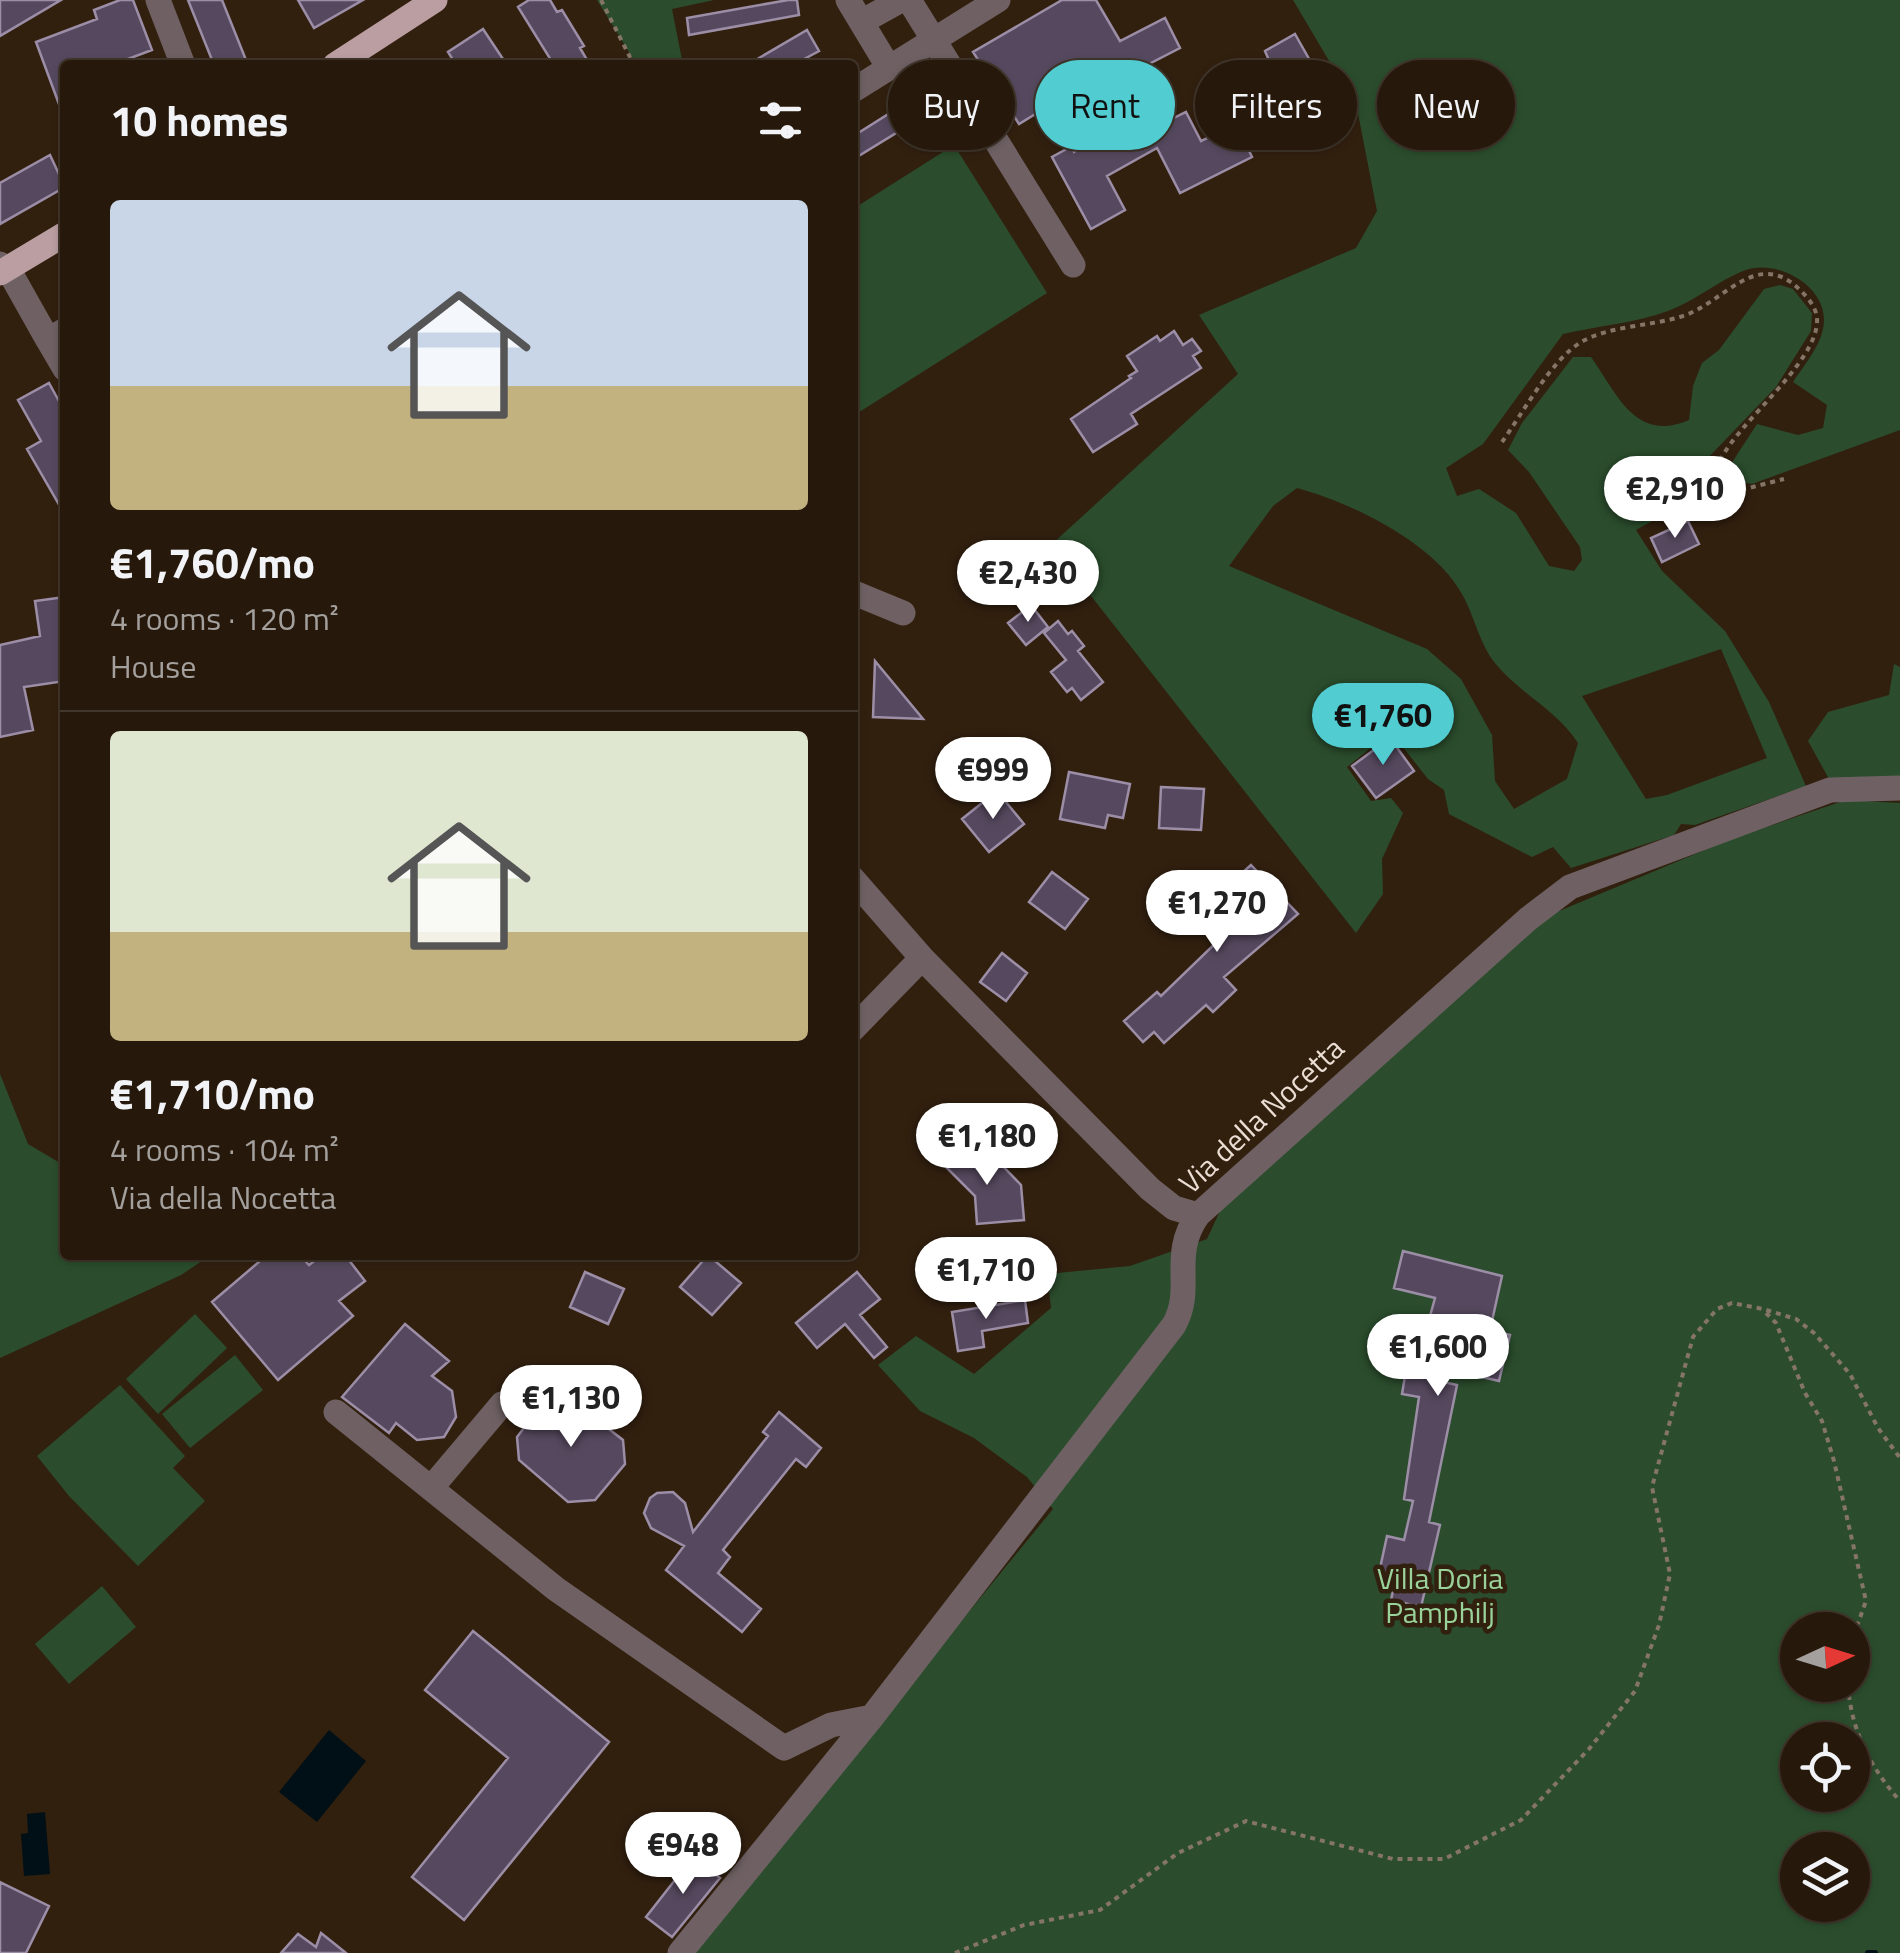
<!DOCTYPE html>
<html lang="en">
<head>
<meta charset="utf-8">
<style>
	:root { --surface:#26180b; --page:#322519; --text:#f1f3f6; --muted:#a4a09d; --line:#42372c; --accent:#51ccd1 }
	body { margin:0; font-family:"Titillium Web",sans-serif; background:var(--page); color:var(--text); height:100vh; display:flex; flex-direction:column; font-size:38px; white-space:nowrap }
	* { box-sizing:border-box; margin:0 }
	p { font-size:32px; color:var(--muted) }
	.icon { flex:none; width:55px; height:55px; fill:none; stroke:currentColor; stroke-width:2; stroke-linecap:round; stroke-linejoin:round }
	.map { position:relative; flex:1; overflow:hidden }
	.panel { position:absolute; left:60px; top:60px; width:798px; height:1200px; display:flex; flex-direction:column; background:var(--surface); border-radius:10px; box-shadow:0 2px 8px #0004,0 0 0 2px var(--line) }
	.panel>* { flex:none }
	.top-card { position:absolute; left:888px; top:60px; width:862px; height:90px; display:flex; gap:20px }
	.needle { width:65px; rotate:86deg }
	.fabs { position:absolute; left:1780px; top:1612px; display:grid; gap:20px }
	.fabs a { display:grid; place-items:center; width:90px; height:90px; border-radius:50%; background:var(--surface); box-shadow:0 2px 8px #0004,0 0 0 2px var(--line); font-size:50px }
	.price { position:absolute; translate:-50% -85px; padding:0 22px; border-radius:35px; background:#fff; color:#222; font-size:32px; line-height:65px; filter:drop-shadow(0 2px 5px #0008) }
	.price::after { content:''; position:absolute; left:50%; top:60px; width:30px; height:22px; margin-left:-15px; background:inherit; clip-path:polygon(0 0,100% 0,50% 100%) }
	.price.active { background:var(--accent); color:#111 }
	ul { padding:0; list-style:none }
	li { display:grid; align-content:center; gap:20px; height:530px; padding:0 50px }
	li+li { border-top:2px solid var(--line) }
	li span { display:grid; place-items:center; height:310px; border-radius:10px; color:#555 }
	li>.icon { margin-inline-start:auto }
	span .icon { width:180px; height:180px; fill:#fffc; stroke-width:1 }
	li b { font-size:42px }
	h2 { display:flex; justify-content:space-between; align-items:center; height:120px; padding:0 50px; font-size:42px }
	.tag { padding:0 35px; border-radius:45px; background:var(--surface); box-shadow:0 2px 8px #0004,0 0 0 2px var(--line); font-size:35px; line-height:90px }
	.tag.active { background:var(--accent); color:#111 }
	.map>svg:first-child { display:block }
	.green { fill:#2b4d2d; fill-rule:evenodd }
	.water { fill:#010f16 }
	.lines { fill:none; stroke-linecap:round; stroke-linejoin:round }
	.stream { stroke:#010f16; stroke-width:6 }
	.building { fill:#56495f; stroke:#9d8ea7; stroke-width:2.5 }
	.path { stroke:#857567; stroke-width:4; stroke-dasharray:5 5; stroke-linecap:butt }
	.minor { stroke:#6f6163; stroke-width:25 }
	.major { stroke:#ba9ea2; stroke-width:25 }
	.labels { text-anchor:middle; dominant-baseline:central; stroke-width:9; stroke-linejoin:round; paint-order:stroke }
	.street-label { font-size:30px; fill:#ebded4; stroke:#32200f }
	.park-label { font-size:30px; fill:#99d39b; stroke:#32200f }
</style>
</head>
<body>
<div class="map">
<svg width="1900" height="1953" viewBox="0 0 1900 1953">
	<rect width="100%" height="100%" fill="#32200f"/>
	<!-- green -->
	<path class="green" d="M597,0h117l-42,9 11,56h-46z
		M1293,0h607v430l-148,54 -15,-3 -8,-14 28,-43 41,11 25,-7 4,-23 -34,-23c12,-18 31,-40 31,-62 0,-36 -49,-62 -81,-49 -25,10 -48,30 -75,40 -32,12 -71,15 -105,23l-80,110 -37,24 11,28 22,-7 37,24 33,53 25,5 8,-11 -2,-13 -51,-75 -21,-22 14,-27 51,-66h18c27,38 44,86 98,63l4,-34 9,-23 17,-13 45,-61 16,-4 13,4 19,24 -1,18 -35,56 -94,98 1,19 -47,26 26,41 63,60 44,71 37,84 -111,39 -14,-1 -7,11 -103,33 -18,-21 -21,10 -83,-43 -5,-24 -16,-11 -37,-47 -44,35 24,34 20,-3 12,15 -21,46 1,35 -27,39 -305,-388 187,-171 -39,-59 157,-67 21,-37 -20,-103zM1297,488c55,15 136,54 165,106 12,21 18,51 33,69 25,31 62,47 83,80l-11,36 -53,30 -19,-28 -3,-46 -31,-56 -34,-30 -198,-83 44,-60zM1721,649l46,109 -100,37 -21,4 -64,-103z
		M954,145l93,148 -194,123v-207z
		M1894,664l6,3v116l-71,-4 -21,-38 20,-29 61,-17z
		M1846,800l54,3v1150h-1210l363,-444 -26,-32 -53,-39 -54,-27 -42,-46 38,-29 58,38 77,-66 -4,-34 83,-8 77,-27 13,-28 313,-289 198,-83zM1798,1630h54v55h-54zM1798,1740h54v55h-54zM1798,1850h54v55h-54z
		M0,1074l28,70 37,22v89h146l-30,20 -181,83z
		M195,1314l32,34 -69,66 -32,-35z
		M235,1355l28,35 -73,58 -28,-34z
		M120,1385l65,71 -12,12 32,33 -67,65 -69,-70 -32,-40z
		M102,1586l34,41 -67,57 -34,-40z"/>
	<!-- water -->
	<path class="water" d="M329,1730l37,31 -49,61 -38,-30z
		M45,1812l5,62 -26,2 -3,-42 7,-1 -1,-19z"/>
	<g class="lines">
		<!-- stream -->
		<path class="stream" d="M1868,1953h7"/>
	</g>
	<!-- building -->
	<path class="building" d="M0,0h61l-61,36z
		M120,0h13l19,50 -40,15h-47l-2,50 -27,-73 61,-23 -3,-9z
		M188,0h34l26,65h-34z
		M298,0h65l-49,28z
		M529,0h21l7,12 5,-2 22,36 -4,2 10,17h-36l-36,-58z
		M788,0h9l2,15 -110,20 -2,-17z
		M1062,0h34l24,41 45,-23 15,30 -70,36 -6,-12 -85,52 -46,-72z
		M483,29l24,36h-51l-8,-13z
		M807,30l12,21 -26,14h-46z
		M1295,34l39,69 -34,20 -18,-32 -33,19 -17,-31 36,-21 -3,-7z
		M1186,112l15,29 35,-17 16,33 -72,36 -23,-45 -50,28 18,34 -34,19 -39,-72 20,-11 2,6 43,-24 8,14z
		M890,113l11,17 -49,30v-23z
		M50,155l15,32 -65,37v-41z
		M1174,331l9,14 9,-6 9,12 -8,5 8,12 -70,46 6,10 -44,28 -22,-33 60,-41 -2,-2 8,-5 -10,-15 30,-20 3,5z
		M49,383l16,29v103l-38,-66 14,-8 -23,-41z
		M1688,521l11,23 -37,18 -11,-24z
		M65,597v84l-41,6 9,43 -33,7v-92l40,-9 -5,-35z
		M1031,605l17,22 -22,18 -18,-22z
		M1058,621l10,13 4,-3 12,15 -6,5 25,31 -22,18 -9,-12 -5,4 -16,-20 15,-12 -22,-27z
		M875,661l48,58 -50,-2z
		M1390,738l24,33 -38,27 -24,-32z
		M1069,772l61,12 -7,34 -15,-3 -3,13 -45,-9z
		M1161,787l43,2 -3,41 -42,-2z
		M997,791l27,33 -35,28 -27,-33z
		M1251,865l47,49 -74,63 12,13 -23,22 -7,-7 -42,38 -10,-11 -11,10 -19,-21 33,-29 4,4 61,-59 -23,-26z
		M1052,872l36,27 -23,30 -36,-27z
		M1002,953l25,20 -21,28 -26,-19z
		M952,1144l29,29 14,-15 26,27 3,35 -47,4 -2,-28 -38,-38z
		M1403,1251l99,25 -12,54 20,5 -11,46 -26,-6 5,-26 -37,-9 -7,40 23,5 -28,137 11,3 -19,82 -30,-7 5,-23 -17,-4 8,-37 17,4 9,-39 -9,-2 15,-102 -17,-3 8,-48 11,3 14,-51 -41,-10z
		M267,1255h33l9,10 13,-10h23l20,26 -26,20 14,15 -75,64 -66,-78z
		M708,1255l33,28 -29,32 -32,-28z
		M585,1272l39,17 -16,35 -38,-17z
		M857,1272l23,27 -20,16 27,32 -13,11 -29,-34 -28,24 -21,-25z
		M1025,1300l3,23 -46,8 2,16 -26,4 -6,-39z
		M405,1324l44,37 -17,15 20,15 4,26 -12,20 -27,3 -21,-17 -7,10 -47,-36z
		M570,1399l53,41 2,24 -30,36 -27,2 -49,-42 -2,-23 28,-37z
		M779,1412l42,36 -15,19 -10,-8 -73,91 7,7 -12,16 43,36 -19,23 -76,-62 18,-24 -33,-18 -7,-15 6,-15 7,-5 16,-1 12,11 8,29 75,-96 -5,-4z
		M473,1631l136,111 -145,178 -52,-43 96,-119 -83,-68z
		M693,1857l27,21 -48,59 -26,-20z
		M0,1882l49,24 -23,47h-26z
		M321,1933l25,20h-65l17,-19 18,13z"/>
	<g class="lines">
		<!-- path -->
		<path class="path" d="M601,0l33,65
			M1502,442c21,-29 50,-84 81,-101 27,-15 67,-15 97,-24 43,-12 76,-71 120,-27 9,9 18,19 17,33 -3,42 -78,99 -96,136l14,27 10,3 39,-10
			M1766,1313l10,10 29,70 17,28 12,40 32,140 -14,39
			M1848,1685c3,45 22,82 52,116
			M955,1953l69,-28 76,-15 78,-57 68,-32 147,38h51l77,-39 68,-71 46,-58 24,-66 11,-51 -18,-87 41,-150 24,-28 15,-6 31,6 33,10 18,14 36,41 28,54 22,30"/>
		<!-- minor -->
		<path class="minor" d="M158,0l25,65
			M848,0l41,68
			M909,0l164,265
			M863,21l38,-21
			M852,91l146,-91
			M0,264l8,5 40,71 17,-10
			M48,340l17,29
			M852,592l51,21
			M852,878l70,80 228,231 24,19 24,7
			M852,1030l70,-72
			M336,1412l220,177 228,159 47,-23 41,-8
			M432,1487l70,-83
			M680,1953l192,-236 302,-392c21,-38 -5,-69 24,-110l330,-296 42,-32 260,-97 70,-2"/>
		<!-- major -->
		<path class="major" d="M335,65l100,-65
			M0,273l65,-39"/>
	</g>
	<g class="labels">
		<!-- street labels -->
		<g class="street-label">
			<text transform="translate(1261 1115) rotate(-43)">Via della Nocetta</text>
		</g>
		<!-- park labels -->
		<g class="park-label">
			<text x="1440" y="1578">Villa Doria<tspan x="1440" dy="34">Pamphilj</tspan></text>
		</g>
	</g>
</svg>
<div class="fabs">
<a><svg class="needle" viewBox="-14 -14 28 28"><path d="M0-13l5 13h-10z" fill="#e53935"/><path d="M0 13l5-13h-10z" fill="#a4a09d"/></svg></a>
<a><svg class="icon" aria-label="locate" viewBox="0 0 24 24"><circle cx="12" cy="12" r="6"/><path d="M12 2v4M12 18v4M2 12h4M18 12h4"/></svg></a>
<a><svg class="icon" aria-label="layers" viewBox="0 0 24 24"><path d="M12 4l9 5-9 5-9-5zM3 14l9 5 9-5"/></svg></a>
</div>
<b class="price" style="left:1675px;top:541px">€2,910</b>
<b class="price" style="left:1028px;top:625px">€2,430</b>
<b class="price active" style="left:1383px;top:768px">€1,760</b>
<b class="price" style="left:993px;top:822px">€999</b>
<b class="price" style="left:1217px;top:955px">€1,270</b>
<b class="price" style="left:987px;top:1188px">€1,180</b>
<b class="price" style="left:986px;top:1322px">€1,710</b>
<b class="price" style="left:1438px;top:1399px">€1,600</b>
<b class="price" style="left:571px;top:1450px">€1,130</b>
<b class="price" style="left:683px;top:1897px">€948</b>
<div class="top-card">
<a class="tag">Buy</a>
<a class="tag active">Rent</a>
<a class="tag">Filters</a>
<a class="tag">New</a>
</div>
<section class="panel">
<h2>10 homes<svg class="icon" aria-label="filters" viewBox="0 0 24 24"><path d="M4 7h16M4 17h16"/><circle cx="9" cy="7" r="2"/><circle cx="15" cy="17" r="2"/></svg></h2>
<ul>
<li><span style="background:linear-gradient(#c9d6e8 60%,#c2b280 0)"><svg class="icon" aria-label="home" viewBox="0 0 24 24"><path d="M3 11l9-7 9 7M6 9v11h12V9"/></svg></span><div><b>€1,760/mo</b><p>4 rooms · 120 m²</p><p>House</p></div></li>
<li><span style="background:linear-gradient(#dfe7d0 65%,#c2b280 0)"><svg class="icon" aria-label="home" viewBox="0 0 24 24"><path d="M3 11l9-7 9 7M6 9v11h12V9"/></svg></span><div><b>€1,710/mo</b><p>4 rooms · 104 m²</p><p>Via della Nocetta</p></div></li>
</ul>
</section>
</div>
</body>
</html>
